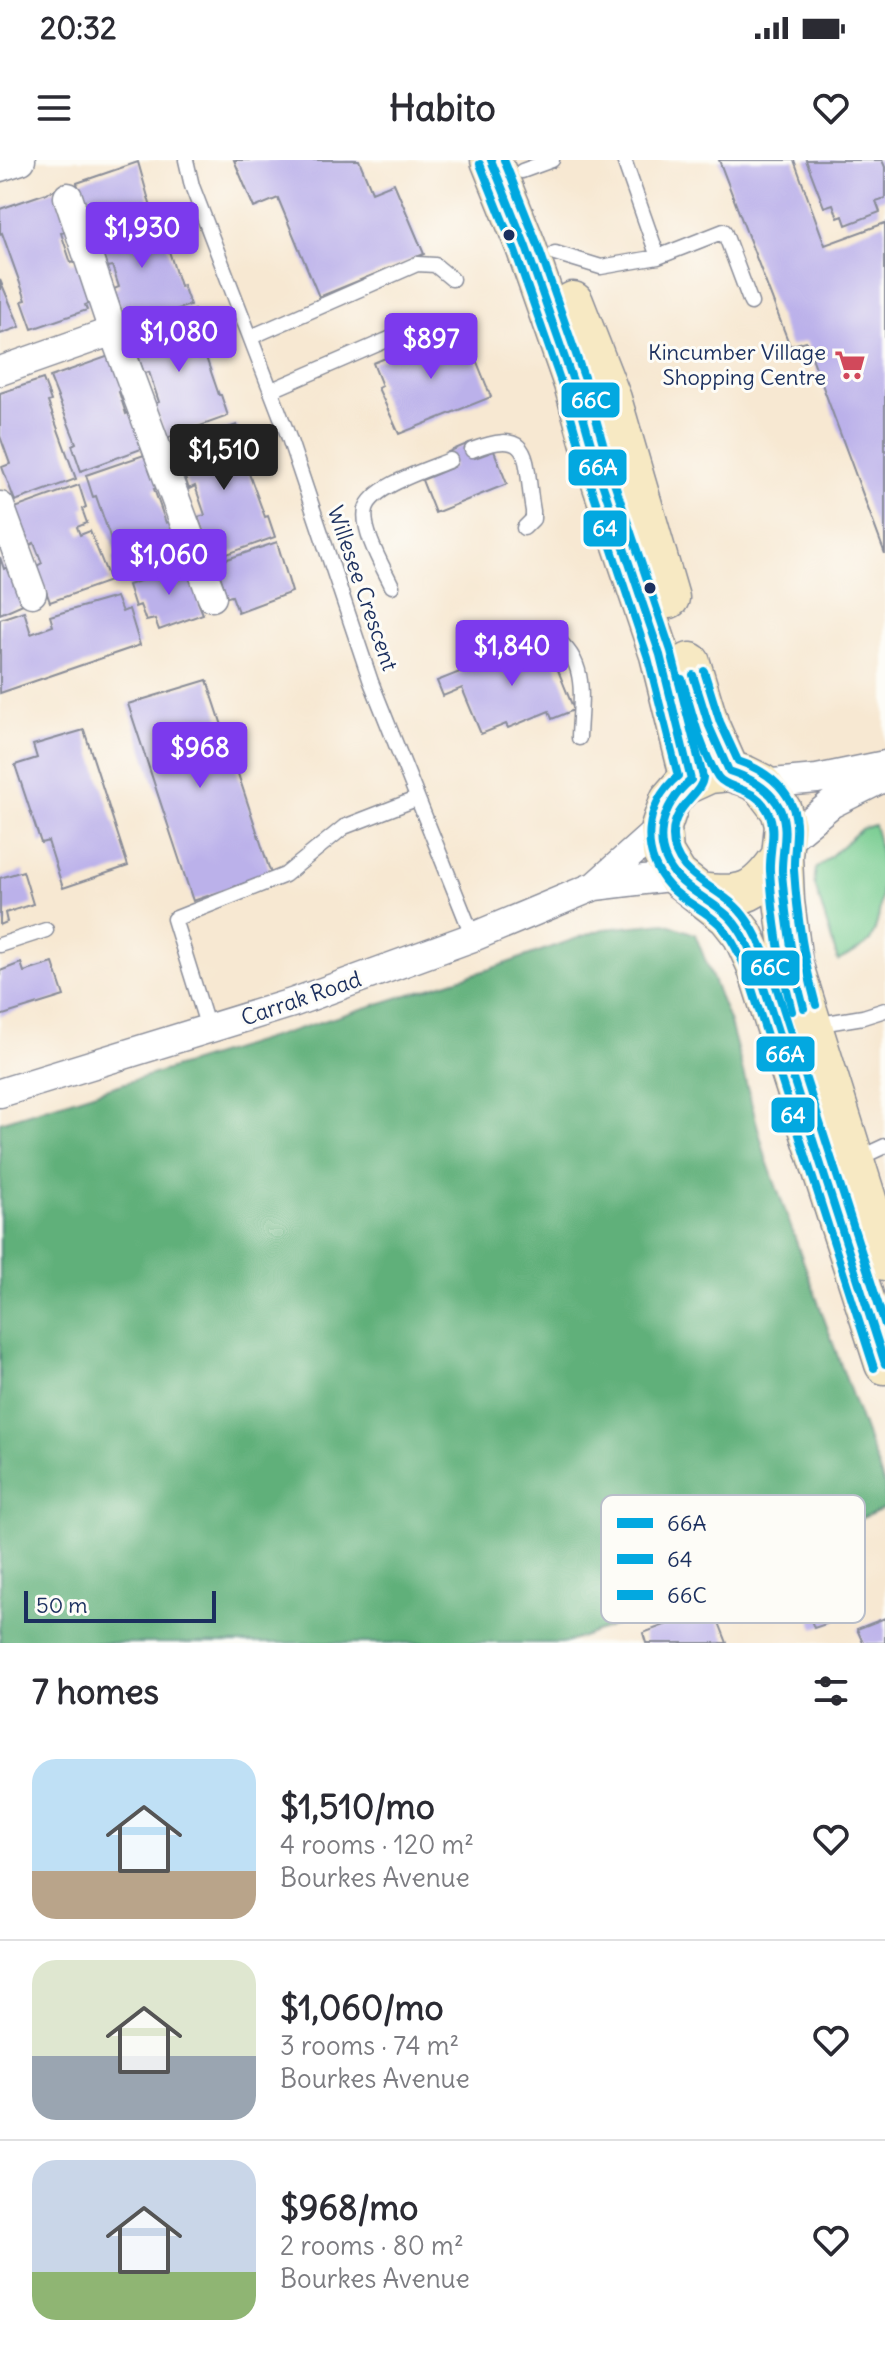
<!DOCTYPE html>
<html lang="en">
<head>
<meta charset="utf-8">
<style>
	:root { --surface:#fff; --page:#f2f2f3; --text:#2b2b33; --muted:#7c7c81; --line:#e1e1e2; --accent:#7c3aed }
	body { margin:0; font-family:Delius,sans-serif; background:var(--page); color:var(--text); height:100vh; display:flex; flex-direction:column; font-size:30px; white-space:nowrap }
	* { box-sizing:border-box; margin:0 }
	p { font-size:26px; color:var(--muted) }
	.icon { flex:none; width:44px; height:44px; fill:none; stroke:currentColor; stroke-width:2; stroke-linecap:round; stroke-linejoin:round }
	.map { position:relative; height:1483px; overflow:hidden }
	.drawer { display:flex; flex-direction:column; background:var(--surface); flex:1 }
	.drawer>* { flex:none }
	.scale { position:absolute; left:24px; bottom:20px; width:192px; box-sizing:border-box; padding-left:8px; border:4px solid #1b2f5e; border-top:0; font-size:22px; line-height:28px; white-space:nowrap; color:#1b2f5e; -webkit-text-stroke:6px #fdfcf7; paint-order:stroke }
	.price { position:absolute; translate:-50% -68px; padding:0 18px; border-radius:8px; background:var(--accent); color:#fff; font-size:26px; line-height:52px; filter:drop-shadow(0 2px 4px #0008) }
	.price::after { content:''; position:absolute; left:50%; top:48px; width:24px; height:18px; margin-left:-12px; background:inherit; clip-path:polygon(0 0,100% 0,50% 100%) }
	.price.active { background:#222; color:#fff }
	ul { padding:0; list-style:none }
	li { display:flex; align-items:center; gap:24px; height:200px; padding:0 32px }
	li+li { border-top:2px solid var(--line) }
	li span { display:grid; place-items:center; flex:none; width:224px; height:160px; border-radius:24px; color:#555 }
	li>.icon { margin-inline-start:auto }
	span .icon { width:96px; height:96px; fill:#fffc; stroke-width:1 }
	li b { font-size:34px }
	h2 { display:flex; justify-content:space-between; align-items:center; height:96px; padding:0 32px; font-size:34px }
	.status { display:flex; justify-content:space-between; align-items:center; height:56px; padding:0 40px; background:var(--surface); direction:ltr }
	.status svg { height:22px; fill:currentColor }
	header { display:flex; justify-content:space-between; align-items:center; height:104px; padding:0 32px; background:var(--surface); font-size:36px; font-weight:700 }
	.map>svg:first-child { display:block }
	.green { fill:#77cc90; stroke:#497e77; stroke-width:2 }
	.forest { fill:#61b07a; stroke:#3e706c; stroke-width:2 }
	.building { fill:#bbb1ea }
	.lines { fill:none; stroke-linecap:round; stroke-linejoin:round }
	.service-casing { stroke:#898c98; stroke-width:17 }
	.minor-casing { stroke:#898c98; stroke-width:31 }
	.secondary-casing { stroke:#898c98; stroke-width:43 }
	.service { stroke:#fff; stroke-width:14 }
	.minor { stroke:#fff; stroke-width:28 }
	.secondary { stroke:#f7e9c3; stroke-width:40 }
	.bus-1-casing { stroke:#fdfcf7; stroke-width:14 }
	.bus-2-casing { stroke:#fdfcf7; stroke-width:14 }
	.bus-3-casing { stroke:#fdfcf7; stroke-width:14 }
	.bus-1 { stroke:#03a8e0; stroke-width:8 }
	.bus-2 { stroke:#03a8e0; stroke-width:8 }
	.bus-3 { stroke:#03a8e0; stroke-width:8 }
	.bus-dot { fill:#1b2f5e; stroke:#fdfcf7; stroke-width:3 }
	.labels { text-anchor:middle; dominant-baseline:central; stroke-width:6; stroke-linejoin:round; paint-order:stroke }
	.poi-label { font-size:22px; fill:#1b2f5e; stroke:#fdfcf7; text-anchor:end }
	.street-label { font-size:22px; fill:#1b2f5e; stroke:#fdfcf7 }
	.key { fill:#fdfcf7; stroke:#b9bec9; stroke-width:2 }
	.key-label { font-size:22px; fill:#1b2f5e }
	.line-badge { stroke:#fdfcf7; stroke-width:3 }
	.badge-label { font-size:22px; text-anchor:middle; font-weight:bold; fill:#fff }
</style>
</head>
<body>
<div class="status"><b>20:32</b><svg viewBox="0 0 49 12"><path d="M0 12V9h3v3zM5 12V6h3v6zM10 12V3h3v9zM15 12V0h3v12zM26 1h20v11H26zM47 4h2v5h-2z"/></svg></div>
<header><svg class="icon" aria-label="menu" viewBox="0 0 24 24"><path d="M4 6h16M4 12h16M4 18h16"/></svg>Habito<svg class="icon" aria-label="heart" viewBox="0 0 24 24"><path d="M12 20l-8-8c-3-5 5-10 8-4 3-6 11-1 8 4z"/></svg></header>
<div class="map">
<svg width="885" height="1483" viewBox="0 0 885 1483">
	<rect width="100%" height="100%" fill="#fdfcf7"/>
	<filter id="ink" filterUnits="userSpaceOnUse"><feTurbulence type="fractalNoise" baseFrequency=".0125" numOctaves="2"/><feDisplacementMap in="SourceGraphic" scale="16" xChannelSelector="R" yChannelSelector="G"/><feConvolveMatrix kernelMatrix="1 2 1 2 8 2 1 2 1" color-interpolation-filters="sRGB"/></filter>
	<filter id="wash" filterUnits="userSpaceOnUse"><feTurbulence type="fractalNoise" baseFrequency=".006" numOctaves="4" result="noise"/><feDisplacementMap in="SourceGraphic" scale="32" xChannelSelector="R" yChannelSelector="G"/><feGaussianBlur stdDeviation="1.8" result="paint"/><feColorMatrix in="noise" values="0 0 0 0 0 0 0 0 0 0 0 0 0 0 0 0 0 1.4 0 .05"/><feComposite in="paint" operator="in"/></filter>
	<g filter="url(#wash)">
		<rect width="100%" height="100%" fill="#f7e8d2"/>
		<!-- green -->
		<path class="green" d="M874,665c11,31 11,88 -4,116 -9,9 -21,14 -32,20l-24,-79 2,-13 45,-40z"/>
		<!-- forest -->
		<path class="forest" d="M665,763l30,11 35,89 36,135 119,329v21l-270,117 -49,18h-566v-521l490,-153 113,-40z"/>
		<g id="blocks">
			<!-- building -->
			<path class="building" d="M234,0h125l13,32 22,-9 30,71 -105,43 -41,-99 -24,10z
				M719,0h75l31,85 60,-22v331l-79,-213 -16,5z
				M806,0h76l3,7v31l-9,3 4,11 -34,13 -3,-9 -5,2 -5,-14 -9,3z
				M138,2l14,49 -53,19 -5,-16 -7,2 -10,-33z
				M55,30l14,41 -8,2 10,30 8,-2 14,41 -8,3 2,5 -55,19 -10,-28 4,-1 -24,-67 -2,1v-25z
				M157,53l23,73 3,-1 7,20 -63,22 -13,-38 5,-2 -7,-21 -5,1 -12,-33z
				M0,120l20,47 -20,7z
				M194,150l8,23 -4,1 21,61h2l7,21 -61,22 -13,-34 5,-2 -10,-30 -5,1 -14,-41z
				M463,167l28,70 -92,37 -21,-46 4,-2 -9,-23z
				M112,195l12,35 -5,2 7,22 5,-3 13,37 -63,23 -9,-26 4,-2 -26,-66z
				M43,219l8,22 -3,1 28,77 -61,22 -13,-34 8,-3 -10,-28v-43z
				M237,265l8,22 -5,2 25,68 3,-1 7,21 -62,22 -15,-42 7,-2 -10,-29 -6,3 -15,-43z
				M469,283l6,15 19,-7 13,33 -72,29 -13,-33 32,-13 -6,-15z
				M147,294l13,33 -6,2 12,34 5,-2 13,38 -63,22 -8,-23 4,-1 -21,-61 -3,1 -7,-22z
				M79,325l7,22 -4,2 5,14 -10,4 3,8 10,-4 20,50 -60,21 -13,-36 5,-3 -8,-20 -4,2 -15,-37z
				M277,382l15,50 -54,20 -6,-16 -5,1 -11,-34z
				M0,397l4,12 5,-2 14,37 -23,10z
				M191,403l14,37 -7,2 5,12 -44,16 -4,-11 -9,2 -6,-16 -5,2 -7,-22z
				M116,437l6,15 7,-3 11,36 -140,48v-74l24,-8 7,23 22,-8 -3,-10z
				M545,478l29,72 -22,9 -3,-8 -41,17 -2,-4 -25,10 -19,-46 -19,8 -6,-15z
				M207,520l64,194 -78,27 -65,-197z
				M84,570l44,136 -65,22 -15,-47 -7,2 -26,-78 22,-7 -4,-13z
				M23,711l10,33 -28,9 2,9 -7,3v-47z
				M21,803l3,9 29,-9 11,33 -64,20v-45z
				M837,1400l8,23 -22,8 12,30 -21,7 -20,-52z
				M713,1447l14,36h-81l-3,-10z
				M885,1458v25h-22l-6,-14z"/>
		</g>
	</g>
	<g filter="url(#ink)">
		<use href="#blocks" fill-opacity="0" stroke="#898c98" stroke-width="2"/>
		<g class="lines">
			<defs>
				<path id="service" d="M186,0l6,26 97,252 82,244 102,255
					M624,0l34,97
					M522,11l30,-11
					M555,93l46,14 57,-10 66,-26 27,72
					M251,177l166,-73 18,1 17,14
					M272,230l122,-53
					M472,290c64,-25 52,13 61,61v8l-9,9
					M392,426c-9,-19 -31,-56 -26,-77 6,-23 63,-40 84,-49
					M546,472c45,26 34,64 33,106
					M0,785l46,-15
					M814,865l49,-8 22,-7
					M208,868l-34,-109 111,-44 59,-48 72,-28
					M857,999l28,-13"/>
				<path id="minor" d="M0,7l21,-7
					M68,37l45,134 99,266
					M0,211l113,-40
					M0,346l32,87
					M761,624l56,-5 68,-14
					M785,682l46,-38 54,-27
					M595,726l66,-59
					M0,933l292,-90 181,-66 122,-51 82,-10"/>
				<path id="secondary" d="M491,0l35,87 48,137 28,99 58,172 31,125
					M573,142l38,97 58,199
					M690,503l19,63 20,45
					M700,733c44,6 57,0 82,-37
					M885,1100l-93,-297 -8,-62 -2,-45 3,-31 -4,-15 -20,-26 -16,-8 -16,-5 -20,2 -26,12 -13,15 -9,27 2,26 14,23 51,40 15,19 13,28 129,401"/>
			</defs>
			<!-- service casing -->
			<use href="#service" class="service-casing"/>
			<!-- minor casing -->
			<use href="#minor" class="minor-casing"/>
			<!-- secondary casing -->
			<use href="#secondary" class="secondary-casing"/>
			<!-- service -->
			<use href="#service" class="service"/>
			<!-- minor -->
			<use href="#minor" class="minor"/>
			<!-- secondary -->
			<use href="#secondary" class="secondary"/>
			<defs>
				<path id="bus-1" d="M491,0l35,87 48,137 28,99 58,172 31,125c-30,25 -42,66 -13,98 14,15 34,23 49,37 14,13 21,31 29,48l129,401
					M693,515l16,51 20,45c22,7 43,18 52,40 8,20 0,42 1,62 4,46 10,91 22,135"/>
				<path id="bus-2" d="M480,4l35,87 48,137 28,99 57,171 30,118c-34,28 -39,78 -8,111 14,15 35,23 49,37 12,12 19,28 26,43l129,401
					M682,519c10,32 18,69 36,98 10,14 40,8 52,39 6,17 -1,37 0,55 3,48 10,94 22,140"/>
				<path id="bus-3" d="M504,0l33,83 48,137 28,99 58,172 32,126c-1,18 -30,28 -30,58 -1,38 39,49 62,71 15,14 23,33 32,52l118,367
					M704,511l16,51 18,39c24,8 45,22 55,47 7,20 0,41 1,62 3,45 10,91 22,135"/>
			</defs>
			<!-- bus-1 casing -->
			<use href="#bus-1" class="bus-1-casing"/>
			<!-- bus-2 casing -->
			<use href="#bus-2" class="bus-2-casing"/>
			<!-- bus-3 casing -->
			<use href="#bus-3" class="bus-3-casing"/>
			<!-- bus-1 -->
			<use href="#bus-1" class="bus-1"/>
			<!-- bus-2 -->
			<use href="#bus-2" class="bus-2"/>
			<!-- bus-3 -->
			<use href="#bus-3" class="bus-3"/>
		</g>
	</g>
	<!-- icons -->
	<defs>
		<symbol id="supermarket-bare" viewBox="-9 -9 18 18"><path d="M-6-5.5h2.5l.6 2H6L4.5 2H-2.5L-4.4-4H-6ZM-1.5 3.2a1.3 1.3 0 1 0 .1 0ZM3 3.2a1.3 1.3 0 1 0 .1 0Z" fill="#d1495b" stroke="#fdfcf7" stroke-width="2.5" paint-order="stroke"/></symbol>
	</defs>
	<g fill-rule="evenodd">
		<use href="#supermarket-bare" x="828" y="183" width="44" height="44"/>
	</g>
	<!-- markers -->
	<g class="bus-dot">
		<circle cx="509" cy="75" r="7"/>
		<circle cx="650" cy="428" r="7"/>
	</g>
	<g class="labels">
		<!-- poi labels -->
		<g class="poi-label">
			<text x="826" y="192">Kincumber Village<tspan x="826" dy="25">Shopping Centre</tspan></text>
		</g>
		<!-- street labels -->
		<g class="street-label">
			<text transform="translate(363 428) rotate(71)">Willesee Crescent</text>
			<text transform="translate(301 838) rotate(-19)">Carrak Road</text>
		</g>
	</g>
	<!-- legend -->
	<rect x="601" y="1335" width="264" height="128" rx="12" class="key"/>
	<rect x="617" y="1358" width="36" height="10" fill="#03a8e0"/>
	<rect x="617" y="1394" width="36" height="10" fill="#03a8e0"/>
	<rect x="617" y="1430" width="36" height="10" fill="#03a8e0"/>
	<g class="key-label">
		<text x="667" y="1371">66A</text>
		<text x="667" y="1407">64</text>
		<text x="667" y="1443">66C</text>
	</g>
	<g class="line-badge">
		<rect x="560" y="221" width="61" height="38" rx="8" fill="#03a8e0"/>
		<rect x="567" y="288" width="61" height="39" rx="8" fill="#03a8e0"/>
		<rect x="582" y="349" width="46" height="39" rx="8" fill="#03a8e0"/>
		<rect x="740" y="789" width="61" height="38" rx="8" fill="#03a8e0"/>
		<rect x="755" y="875" width="61" height="38" rx="8" fill="#03a8e0"/>
		<rect x="770" y="936" width="46" height="38" rx="8" fill="#03a8e0"/>
	</g>
	<g class="badge-label">
		<text x="591" y="248">66C</text>
		<text x="598" y="315">66A</text>
		<text x="605" y="376">64</text>
		<text x="770" y="815">66C</text>
		<text x="785" y="902">66A</text>
		<text x="793" y="963">64</text>
	</g>
</svg>
<div class="scale">50 m</div>
<b class="price" style="left:142px;top:110px">$1,930</b>
<b class="price" style="left:179px;top:214px">$1,080</b>
<b class="price" style="left:431px;top:221px">$897</b>
<b class="price active" style="left:224px;top:332px">$1,510</b>
<b class="price" style="left:169px;top:437px">$1,060</b>
<b class="price" style="left:512px;top:528px">$1,840</b>
<b class="price" style="left:200px;top:630px">$968</b>
</div>
<section class="drawer">
<h2>7 homes<svg class="icon" aria-label="filters" viewBox="0 0 24 24"><path d="M4 7h16M4 17h16"/><circle cx="9" cy="7" r="2"/><circle cx="15" cy="17" r="2"/></svg></h2>
<ul>
<li><span style="background:linear-gradient(#bfe0f5 70%,#b9a48a 0)"><svg class="icon" aria-label="home" viewBox="0 0 24 24"><path d="M3 11l9-7 9 7M6 9v11h12V9"/></svg></span><div><b>$1,510/mo</b><p>4 rooms · 120 m²</p><p>Bourkes Avenue</p></div><svg class="icon" aria-label="heart" viewBox="0 0 24 24"><path d="M12 20l-8-8c-3-5 5-10 8-4 3-6 11-1 8 4z"/></svg></li>
<li><span style="background:linear-gradient(#dfe7d0 60%,#9aa5b1 0)"><svg class="icon" aria-label="home" viewBox="0 0 24 24"><path d="M3 11l9-7 9 7M6 9v11h12V9"/></svg></span><div><b>$1,060/mo</b><p>3 rooms · 74 m²</p><p>Bourkes Avenue</p></div><svg class="icon" aria-label="heart" viewBox="0 0 24 24"><path d="M12 20l-8-8c-3-5 5-10 8-4 3-6 11-1 8 4z"/></svg></li>
<li><span style="background:linear-gradient(#c9d6e8 70%,#8fb573 0)"><svg class="icon" aria-label="home" viewBox="0 0 24 24"><path d="M3 11l9-7 9 7M6 9v11h12V9"/></svg></span><div><b>$968/mo</b><p>2 rooms · 80 m²</p><p>Bourkes Avenue</p></div><svg class="icon" aria-label="heart" viewBox="0 0 24 24"><path d="M12 20l-8-8c-3-5 5-10 8-4 3-6 11-1 8 4z"/></svg></li>
</ul>
</section>
</body>
</html>
